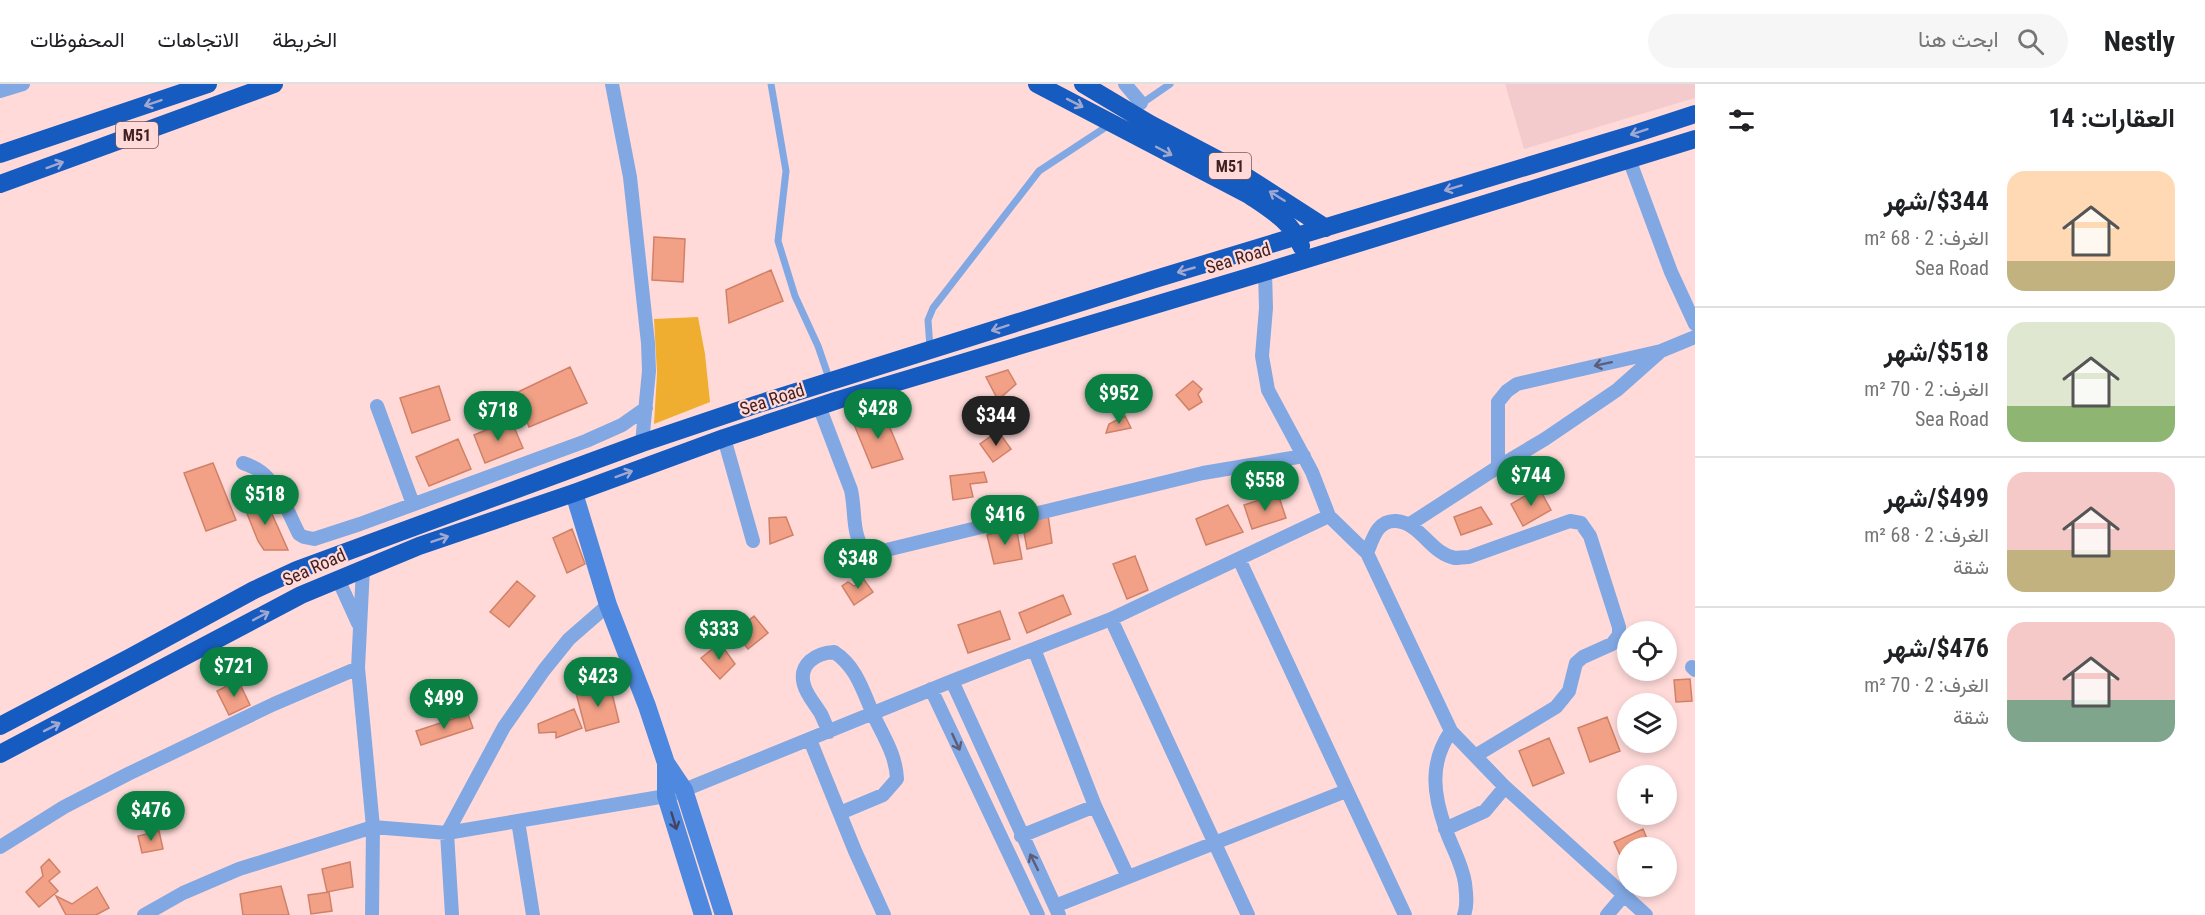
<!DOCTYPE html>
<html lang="ar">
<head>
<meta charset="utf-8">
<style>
	:root { --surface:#fff; --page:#f6f6f6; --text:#202124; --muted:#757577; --line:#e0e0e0; --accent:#0b8043 }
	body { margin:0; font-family:"Roboto Condensed",Vazirmatn,sans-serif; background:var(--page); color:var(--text); direction:rtl; height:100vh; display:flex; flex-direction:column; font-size:22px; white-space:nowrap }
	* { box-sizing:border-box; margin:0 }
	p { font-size:20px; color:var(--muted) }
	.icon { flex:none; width:33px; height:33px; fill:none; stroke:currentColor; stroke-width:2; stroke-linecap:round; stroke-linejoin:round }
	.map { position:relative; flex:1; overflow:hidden; direction:ltr }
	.drawer { display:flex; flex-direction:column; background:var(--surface); width:510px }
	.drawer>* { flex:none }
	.controls { position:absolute; left:1617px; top:537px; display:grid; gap:12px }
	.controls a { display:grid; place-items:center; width:60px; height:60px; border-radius:50%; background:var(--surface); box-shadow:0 3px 9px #0003; font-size:30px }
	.price { position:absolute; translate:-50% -51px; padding:0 14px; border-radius:21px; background:var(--accent); color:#fff; font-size:20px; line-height:39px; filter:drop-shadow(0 2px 3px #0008) }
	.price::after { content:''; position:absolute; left:50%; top:36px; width:18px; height:14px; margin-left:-9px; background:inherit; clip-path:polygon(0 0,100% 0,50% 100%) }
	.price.current { background:#222; color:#fff }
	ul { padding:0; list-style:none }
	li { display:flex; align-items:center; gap:18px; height:150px; padding:0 30px }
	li+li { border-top:2px solid var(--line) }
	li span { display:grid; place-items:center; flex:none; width:168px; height:120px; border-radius:18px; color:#555 }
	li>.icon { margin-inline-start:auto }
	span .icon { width:72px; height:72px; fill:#fffc; stroke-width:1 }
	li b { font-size:26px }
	h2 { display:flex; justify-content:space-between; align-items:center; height:72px; padding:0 30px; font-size:26px }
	header { display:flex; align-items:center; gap:36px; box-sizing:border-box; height:84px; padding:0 30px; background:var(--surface); border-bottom:2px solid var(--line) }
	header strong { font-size:28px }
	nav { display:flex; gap:33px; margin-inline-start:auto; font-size:21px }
	.search { width:420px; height:54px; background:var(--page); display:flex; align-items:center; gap:15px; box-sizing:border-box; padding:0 21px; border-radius:33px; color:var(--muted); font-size:22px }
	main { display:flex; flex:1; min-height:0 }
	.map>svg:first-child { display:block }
	.built { fill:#f3cbcc }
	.green { fill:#efae2f }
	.building { fill:#f2a187; stroke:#cf8168; stroke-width:1.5 }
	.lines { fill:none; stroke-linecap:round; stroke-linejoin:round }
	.lane { stroke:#82a8e3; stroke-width:7 }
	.street { stroke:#82a8e3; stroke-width:14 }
	.secondary { stroke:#4f88df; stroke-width:18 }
	.highway { stroke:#165bbf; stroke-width:18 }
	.oneway { stroke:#a2a7cf }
	.oneway2 { stroke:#5e5d78 }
	.oneway3 { stroke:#454463 }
	.labels { text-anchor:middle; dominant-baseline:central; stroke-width:4.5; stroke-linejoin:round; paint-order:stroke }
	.shield { fill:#ffdad9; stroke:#795758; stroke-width:1.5 }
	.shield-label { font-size:16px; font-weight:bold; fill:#401f20 }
	.street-label { font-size:18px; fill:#401f20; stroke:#ffdad9 }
</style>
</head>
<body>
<header>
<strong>Nestly</strong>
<div class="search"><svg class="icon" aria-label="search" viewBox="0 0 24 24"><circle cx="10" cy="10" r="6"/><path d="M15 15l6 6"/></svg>ابحث هنا</div>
<nav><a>الخريطة</a><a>الاتجاهات</a><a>المحفوظات</a></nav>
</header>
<main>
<section class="drawer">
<h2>العقارات: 14<svg class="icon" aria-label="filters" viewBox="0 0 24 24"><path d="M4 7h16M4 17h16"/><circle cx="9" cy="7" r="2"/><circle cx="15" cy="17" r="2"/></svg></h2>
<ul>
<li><span style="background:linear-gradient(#ffd9b3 75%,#c2b280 0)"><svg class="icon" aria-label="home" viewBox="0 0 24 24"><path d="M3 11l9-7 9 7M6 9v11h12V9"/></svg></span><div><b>$344/شهر</b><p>الغرف: 2 · 68 m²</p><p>Sea Road</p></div></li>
<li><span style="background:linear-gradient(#dfe7d0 70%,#8fb573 0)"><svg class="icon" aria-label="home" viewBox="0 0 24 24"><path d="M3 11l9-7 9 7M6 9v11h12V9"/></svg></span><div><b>$518/شهر</b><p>الغرف: 2 · 70 m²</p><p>Sea Road</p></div></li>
<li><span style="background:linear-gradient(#f6c9c9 65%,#c2b280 0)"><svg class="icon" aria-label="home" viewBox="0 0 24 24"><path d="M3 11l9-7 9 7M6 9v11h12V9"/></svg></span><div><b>$499/شهر</b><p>الغرف: 2 · 68 m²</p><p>شقة</p></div></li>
<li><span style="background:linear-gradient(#f6c9c9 65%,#7fa58c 0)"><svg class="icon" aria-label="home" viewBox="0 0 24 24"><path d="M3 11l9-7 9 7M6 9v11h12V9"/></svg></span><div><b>$476/شهر</b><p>الغرف: 2 · 70 m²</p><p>شقة</p></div></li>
</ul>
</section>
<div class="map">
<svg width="1695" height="831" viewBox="0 0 1695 831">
	<rect width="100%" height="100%" fill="#ffdad9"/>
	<!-- built -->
	<path class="built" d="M1505,0h190v14l-171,51z"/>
	<!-- green -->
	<path class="green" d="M698,233l7,37 5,48 -56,22 3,-51 -3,-54z"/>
	<!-- building -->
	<path class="building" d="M654,153l31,2 -2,43 -31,-2z
		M771,186l12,31 -54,22 -3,-33z
		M570,283l17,36 -58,24 -13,-34z
		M1008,286l8,14 -18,16 -12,-23z
		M1193,297l9,8 -4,5 4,8 -13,8 -13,-15z
		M439,302l11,34 -38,13 -12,-35z
		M883,327l20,48 -31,9 -19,-46z
		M1125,332l6,12 -25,5 3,-9z
		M511,336l12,28 -38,15 -11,-28z
		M998,347l13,18 -18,13 -13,-18z
		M458,355l13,30 -42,17 -13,-29z
		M213,379l23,57 -30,11 -22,-58z
		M984,388l3,10 -17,2 3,13 -20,3 -3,-24z
		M1539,404l12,22 -28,16 -12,-22z
		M1278,410l8,24 -34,11 -8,-24z
		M264,412l24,54h-24l-6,-9 -14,-35z
		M1228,421l15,27 -37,13 -10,-26z
		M1481,423l11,17 -31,11 -7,-18z
		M1048,431l4,28 -25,6 -5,-28z
		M786,433l7,18 -23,9 -1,-26z
		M1016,443l6,32 -28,5 -7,-29z
		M572,445l13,35 -18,9 -14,-35z
		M1135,472l13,34 -21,9 -14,-35z
		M859,489l14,19 -19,13 -12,-19 6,-4 6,4 7,-2 -5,-8z
		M517,497l18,15 -26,31 -19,-15z
		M1063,511l8,19 -44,19 -8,-20z
		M1000,527l10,28 -42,14 -10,-28z
		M754,532l14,17 -20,16 -13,-17z
		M720,559l15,21 -15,15 -19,-21z
		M1690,595l2,22 -16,1 -2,-22z
		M238,596l12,25 -21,10 -12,-24z
		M610,601l9,37 -33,9 -10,-38z
		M574,625l8,19 -26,10v-6l-17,1 -1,-9z
		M468,630l5,14 -52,17 -5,-14z
		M1607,633l13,34 -30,11 -12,-34z
		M1549,654l15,35 -31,13 -14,-35z
		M1643,745l8,19h-23v11l-5,2 -9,-19z
		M159,747l4,18 -21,4 -4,-17z
		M49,775l11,13 -11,9 9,10 -19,16 -13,-15 17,-16 -2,-9z
		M350,778l3,25 -26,5 -5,-23z
		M281,802l8,29h-46l-3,-21z
		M97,803l12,21 -13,7h-30l-10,-19 16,8z
		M329,808l3,19 -21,3 -3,-19z"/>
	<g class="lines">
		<!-- lane -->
		<path class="lane" d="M771,0l15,87 -8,70 17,55 23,50 12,35
			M1141,20l29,-20
			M930,264l-2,-28 5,-12 106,-137 70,-46"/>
		<!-- street -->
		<path class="street" d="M612,0l18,93 18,166 1,28 -7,72
			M1125,0l16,19
			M0,7l23,-7
			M1629,75l42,113 24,52
			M1265,188l1,36 -4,48 6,34 44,82 17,44 38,37 84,178 54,56 141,128
			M377,322l36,98
			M819,322l32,84c5,22 0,45 15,63h8l329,-80 101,-17
			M724,354l29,103
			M243,379c6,2 13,5 18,9 18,13 28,43 38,62l5,3 10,2 46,-15 226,-83 36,-16 24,-17
			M1498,383v-65l9,-11 10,-7 144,-33 34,-14
			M1410,440l88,-57 47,-28 72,-49 44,-39
			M1367,469c6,-14 10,-33 29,-32 25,2 35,33 59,37 4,0 9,-1 14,-1l101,-36 11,2 9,13 29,91v8l-7,9 -29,13 -7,6 -7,28 -13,16 -81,49
			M1239,475l166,356
			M363,484l-5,100 15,159 -1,88
			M338,495l20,44
			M1111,535l137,296
			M1034,565l61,157 33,71
			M1692,583l3,3
			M952,597l107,234
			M931,605l107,226
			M1451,647c-22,32 -18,63 -5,99 6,18 16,33 19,53 1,10 3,22 -1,32
			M829,648c-3,-6 -5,-12 -8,-18 -5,-9 -14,-18 -17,-29 -6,-21 12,-32 30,-33 22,14 29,39 39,62 10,22 23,40 24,65l-14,16 -43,18
			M810,656l45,111 29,64
			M518,737l15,94
			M1445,745l40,-18 20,-24
			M1021,752l74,-30
			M0,763l64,-40 64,-33 146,-70 84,-36
			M1055,822l291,-115
			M144,831l39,-22 56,-24 134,-42 74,6 219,-37 18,-6 268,-109 159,-62 218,-103
			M452,831l-5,-82 57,-106 40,-57 25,-31 39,-34
			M1607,831l17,-20"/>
		<!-- secondary -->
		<path class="secondary" d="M574,409l34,112 39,101 19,57 18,27 40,125
			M666,679v33l37,119"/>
		<!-- highway -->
		<path class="highway" d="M1037,0l212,111c19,13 45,28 52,51
			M1083,0l67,40 78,41 98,63
			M0,70l208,-70
			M0,100l274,-100
			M0,642l131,-69 123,-67 43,-20 345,-127 113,-38 397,-125 485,-147 58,-19
			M0,670l301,-159 118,-49 155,-53 150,-55 114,-38 427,-128 430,-133"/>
	</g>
	<!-- one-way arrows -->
	<defs><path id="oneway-shaft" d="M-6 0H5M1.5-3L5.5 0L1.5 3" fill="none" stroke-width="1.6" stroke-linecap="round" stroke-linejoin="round" transform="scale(1.5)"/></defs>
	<g class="oneway">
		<use href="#oneway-shaft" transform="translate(153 19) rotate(161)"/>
		<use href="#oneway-shaft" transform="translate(1075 19) rotate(27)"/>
		<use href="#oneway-shaft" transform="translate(1639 48) rotate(162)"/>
		<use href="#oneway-shaft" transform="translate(1164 67) rotate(28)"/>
		<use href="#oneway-shaft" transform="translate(55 81) rotate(-20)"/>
		<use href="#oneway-shaft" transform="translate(1453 104) rotate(163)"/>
		<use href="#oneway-shaft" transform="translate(1277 112) rotate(-148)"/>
		<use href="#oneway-shaft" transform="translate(1186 186) rotate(164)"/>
		<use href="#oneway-shaft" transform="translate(1000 244) rotate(162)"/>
		<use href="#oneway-shaft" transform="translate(624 390) rotate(-20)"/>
		<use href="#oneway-shaft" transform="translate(440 455) rotate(-19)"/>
		<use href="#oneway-shaft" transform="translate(261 532) rotate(-28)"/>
		<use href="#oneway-shaft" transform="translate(52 643) rotate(-27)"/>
	</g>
	<g class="oneway2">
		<use href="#oneway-shaft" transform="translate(1603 280) rotate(168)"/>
		<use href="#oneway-shaft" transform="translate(956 658) rotate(65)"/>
		<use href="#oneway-shaft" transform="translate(1034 778) rotate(-116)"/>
	</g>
	<use class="oneway3" href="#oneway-shaft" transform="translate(674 737) rotate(73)"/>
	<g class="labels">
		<!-- shield labels -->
		<g class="shield">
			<rect x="116" y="38" width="42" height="26" rx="4.5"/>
			<rect x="1209" y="69" width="42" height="26" rx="4.5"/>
		</g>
		<g class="shield-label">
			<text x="137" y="51">M51</text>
			<text x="1230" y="82">M51</text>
		</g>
		<!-- street labels -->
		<g class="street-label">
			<text transform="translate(1238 174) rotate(-17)">Sea Road</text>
			<text transform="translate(772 315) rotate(-18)">Sea Road</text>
			<text transform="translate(314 483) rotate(-24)">Sea Road</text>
		</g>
	</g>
</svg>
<div class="controls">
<a><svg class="icon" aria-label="locate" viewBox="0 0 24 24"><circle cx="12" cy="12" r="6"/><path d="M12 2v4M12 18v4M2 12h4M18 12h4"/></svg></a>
<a><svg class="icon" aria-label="layers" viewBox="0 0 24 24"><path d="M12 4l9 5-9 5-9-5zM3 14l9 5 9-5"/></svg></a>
<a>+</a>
<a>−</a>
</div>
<b class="price" style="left:1119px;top:341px">$952</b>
<b class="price" style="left:878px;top:356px">$428</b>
<b class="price" style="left:498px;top:358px">$718</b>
<b class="price current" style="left:996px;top:363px">$344</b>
<b class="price" style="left:1531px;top:423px">$744</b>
<b class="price" style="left:1265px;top:428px">$558</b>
<b class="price" style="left:265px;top:442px">$518</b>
<b class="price" style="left:1005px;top:462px">$416</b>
<b class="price" style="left:858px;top:506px">$348</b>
<b class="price" style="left:719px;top:577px">$333</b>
<b class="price" style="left:234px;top:614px">$721</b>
<b class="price" style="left:598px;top:624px">$423</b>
<b class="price" style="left:444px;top:646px">$499</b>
<b class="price" style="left:151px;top:758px">$476</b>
</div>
</main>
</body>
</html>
